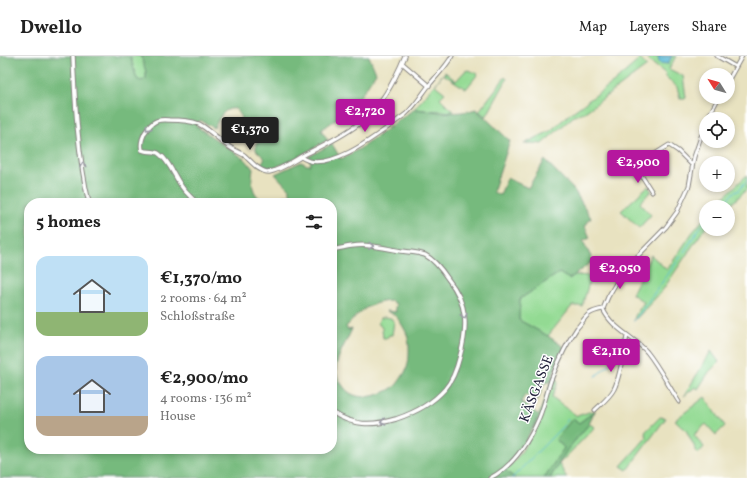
<!DOCTYPE html>
<html lang="en">
<head>
<meta charset="utf-8">
<style>
	:root { --surface:#fff; --page:#f2f2f2; --text:#222; --muted:#767676; --line:#e0e0e0; --accent:#b5179e }
	body { margin:0; font-family:Vollkorn,serif; background:var(--page); color:var(--text); height:100vh; display:flex; flex-direction:column; font-size:15px; white-space:nowrap }
	* { box-sizing:border-box; margin:0 }
	p { font-size:13px; color:var(--muted) }
	.icon { flex:none; width:22px; height:22px; fill:none; stroke:currentColor; stroke-width:2; stroke-linecap:round; stroke-linejoin:round }
	.map { position:relative; flex:1; overflow:hidden }
	.drawer { position:absolute; left:24px; top:142px; width:313px; height:256px; display:flex; flex-direction:column; background:var(--surface); border-radius:16px; box-shadow:0 2px 6px #0003 }
	.drawer>* { flex:none }
	.needle { width:26px; rotate:307deg }
	.buttons { position:absolute; left:699px; top:12px; display:grid; gap:8px }
	.buttons a { display:grid; place-items:center; width:36px; height:36px; border-radius:50%; background:var(--surface); box-shadow:0 2px 6px #0003; font-size:20px }
	.price { position:absolute; translate:-50% -34px; padding:0 9px; border-radius:4px; background:var(--accent); color:#fff; font-size:13px; line-height:26px; filter:drop-shadow(0 1px 2px #0008) }
	.price::after { content:''; position:absolute; left:50%; top:24px; width:12px; height:9px; margin-left:-6px; background:inherit; clip-path:polygon(0 0,100% 0,50% 100%) }
	.price.selected { background:#222; color:#fff }
	ul { padding:0; list-style:none }
	li { display:flex; align-items:center; gap:12px; height:100px; padding:0 12px }
	li span { display:grid; place-items:center; flex:none; width:112px; height:80px; border-radius:12px; color:#555 }
	li>.icon { margin-inline-start:auto }
	span .icon { width:48px; height:48px; fill:#fffc; stroke-width:1 }
	li b { font-size:17px }
	h2 { display:flex; justify-content:space-between; align-items:center; height:48px; padding:0 12px; font-size:17px }
	header { display:flex; align-items:center; gap:24px; box-sizing:border-box; height:56px; padding:0 20px; background:var(--surface); border-bottom:1px solid var(--line) }
	header strong { font-size:19px }
	nav { display:flex; gap:22px; margin-inline-start:auto; font-size:14px }
	.map>svg:first-child { display:block }
	.green { fill:#93da93; stroke:#5a7e67 }
	.forest { fill:#76ba7d; stroke:#4c6e5c; fill-rule:evenodd }
	.water { fill:#55b7d3; stroke:#3c6c87 }
	.lines { fill:none; stroke-linecap:round; stroke-linejoin:round }
	.stream { stroke:#55b7d3; stroke-width:1 }
	.minor-casing { stroke:#85827e; stroke-width:5 }
	.tertiary-casing { stroke:#85827e; stroke-width:5.5 }
	.minor { stroke:#fff; stroke-width:3 }
	.tertiary { stroke:#fff; stroke-width:3.5 }
	.oneway { stroke:#9c9ca7 }
	.labels { text-anchor:middle; dominant-baseline:central; stroke-width:3; stroke-linejoin:round; paint-order:stroke }
	.street-label { font-size:14px; fill:#22223b; stroke:#fff }
</style>
</head>
<body>
<header>
<strong>Dwello</strong>
<nav><a>Map</a><a>Layers</a><a>Share</a></nav>
</header>
<div class="map">
<svg width="747" height="422" viewBox="0 0 747 422">
	<rect width="100%" height="100%" fill="#fff"/>
	<filter id="ink" filterUnits="userSpaceOnUse"><feTurbulence type="fractalNoise" baseFrequency=".025" numOctaves="2"/><feDisplacementMap in="SourceGraphic" scale="8" xChannelSelector="R" yChannelSelector="G"/><feConvolveMatrix kernelMatrix="1 2 1 2 8 2 1 2 1" color-interpolation-filters="sRGB"/></filter>
	<filter id="wash" filterUnits="userSpaceOnUse"><feTurbulence type="fractalNoise" baseFrequency=".012" numOctaves="4" result="noise"/><feDisplacementMap in="SourceGraphic" scale="16" xChannelSelector="R" yChannelSelector="G"/><feGaussianBlur stdDeviation="0.9" result="paint"/><feColorMatrix in="noise" values="0 0 0 0 0 0 0 0 0 0 0 0 0 0 0 0 0 1.4 0 .05"/><feComposite in="paint" operator="in"/></filter>
	<g filter="url(#wash)">
		<rect width="100%" height="100%" fill="#e8e2c0"/>
		<!-- green -->
		<path class="green" d="M130,0h11l1,2 4,14v7l-5,2 -4,-2z
			M650,0h26l-7,13 14,7 3,22h-6l-3,-11 -12,-11 1,-2 -17,-13 -1,-3z
			M640,3l7,7 -62,46 -11,4 -30,26 -2,2 -10,-1 -8,1 26,-13 21,-18 43,-31z
			M469,14l9,4 -12,15 -23,-15 -8,11 10,8 -5,5 14,14 -40,-3 31,-37 11,9 9,-10z
			M505,21l2,2 -21,38 -7,-6z
			M747,119v14l-19,18h-15z
			M648,130l4,6h-2l-10,11 11,12 -12,13 -18,-17z
			M706,160v12l-4,4 -40,59 -28,30 1,-5 9,-14 -12,-8 19,-39 16,15 25,-37z
			M559,217l10,6 6,-4 16,1 -9,30h-10l-24,30 -29,-16 1,-21z
			M384,261l7,1 3,4 -2,13h-3l-2,3h-4l-1,-10 -4,-5 2,-5z
			M711,295l8,11 -10,10 -11,17 -3,-2 -11,9z
			M554,319l4,7 -6,15 25,19 18,-6v1l-16,12 -6,-5 -17,21 8,9 -20,30h-29l-10,-7 15,-17 10,-16z
			M705,341l20,29 -9,9 -10,-11 -12,11 10,12 -6,7 -12,-24 -11,-10z
			M660,361l6,1 -39,52 -6,-4 26,-29 -2,-5z
			M589,368l6,3 -36,37 8,14h-17l17,-28z"/>
		<!-- forest -->
		<path class="forest" d="M0,0h130l7,23 4,2 5,-2v-7l-5,-16h228l7,17 -24,35 -31,22 7,10c-15,8 -41,25 -57,28 -4,1 -8,-1 -12,-3l6,-6 -9,-9v-7l18,-2 -1,-10 -44,9v-3l3,-2 1,-6 7,-6 1,-7 -5,-7c-13,-2 -17,10 -22,19l-14,-8 -4,6 50,34 7,9c-1,7 -2,17 2,24 2,4 6,5 8,10h-234v246h303v-246h-64l-2,-4 25,-4 -2,-6 -14,-15 26,-12 6,3h3l1,-2 -3,-6 24,-13 9,15 20,-11 53,-39c20,2 42,7 62,0l34,32 -17,51 7,3 7,-17 21,10 17,-28 29,30 17,28 -6,8 5,12 -7,3 10,20 -24,18 -10,-6 -39,26 -1,21 29,16 16,11 -14,35 -6,1 -6,17 -13,-5 -4,7 18,13 -14,27 -20,28 10,8h-515zM391,245l5,3 -1,4 1,4 -10,-1c11,3 15,12 20,21 2,5 3,10 3,15 0,10 0,19 -5,27 -3,4 -7,12 -12,14 -14,9 -38,15 -49,-2 -4,-5 -7,-11 -7,-17 1,-14 11,-28 16,-40l-4,1 -2,-3c14,-16 23,-25 45,-26z
			M595,355l-6,13 -22,26 -17,28h-6l20,-30 -8,-9 17,-21 6,5z"/>
		<!-- water -->
		<path class="water" d="M658,0h14l-4,8 -9,-1z"/>
		<g class="lines">
			<!-- stream -->
			<path class="stream" d="M721,150l13,-14 4,-1 9,-11
				M703,168l3,-3
				M684,196l17,-26
				M634,265l48,-66
				M596,320l16,-14 4,-18 7,-8
				M512,422l52,-53 4,-6"/>
		</g>
	</g>
	<g filter="url(#ink)">
		<g class="lines">
			<defs>
				<path id="minor" d="M717,0l19,11
					M402,7l27,23
					M728,25l14,-25
					M707,63l12,-22
					M226,88l5,-4 42,-7
					M301,101c27,20 84,-28 105,-43 10,-9 16,-20 24,-30 8,-10 16,-17 22,-28
					M652,136l-14,-22 4,-8 27,-17 9,6 14,14
					M679,346c-11,-17 -20,-35 -32,-50 -13,-15 -36,-24 -44,-43l5,-12 15,-26 43,-44 11,-15 12,-26 5,-29 12,-35
					M595,354c6,-6 15,-13 19,-21 5,-9 11,-42 13,-53
					M490,422c24,-12 39,-37 49,-60 5,-12 8,-26 12,-38 7,-18 15,-36 26,-52 4,-4 7,-10 12,-14 4,-3 9,-4 14,-5"/>
				<path id="tertiary" d="M73,0c2,47 5,101 16,147
					M197,147c-5,-5 -11,-10 -15,-16 -8,-11 -13,-27 -24,-34 -6,-3 -10,0 -16,-3 -2,-7 1,-16 6,-22 6,-8 12,-9 21,-8 10,0 20,0 30,4 11,6 19,15 29,22 5,4 11,6 16,9 7,6 15,17 25,17 10,-1 26,-12 35,-17 18,-9 37,-18 53,-30 23,-16 37,-43 48,-69
					M332,194c13,-3 26,-6 39,-4 10,1 20,3 30,5 8,1 17,1 24,4 10,5 17,15 23,24 20,25 20,48 12,77 -3,12 -7,24 -15,33 -13,15 -31,24 -49,30 -24,7 -43,7 -64,-7"/>
			</defs>
			<!-- minor casing -->
			<use href="#minor" class="minor-casing"/>
			<!-- tertiary casing -->
			<use href="#tertiary" class="tertiary-casing"/>
			<!-- minor -->
			<use href="#minor" class="minor"/>
			<!-- tertiary -->
			<use href="#tertiary" class="tertiary"/>
		</g>
		<!-- one-way arrows -->
		<defs><path id="oneway-chevron" d="M-2-3.5L2.5 0L-2 3.5" fill="none" stroke-width="1.6" stroke-linecap="round" stroke-linejoin="round"/></defs>
		<g class="oneway">
			<use href="#oneway-chevron" transform="translate(148 72) rotate(127)"/>
			<use href="#oneway-chevron" transform="translate(83 109) rotate(-97)"/>
			<use href="#oneway-chevron" transform="translate(371 190) rotate(4)"/>
			<use href="#oneway-chevron" transform="translate(464 260) rotate(79)"/>
			<use href="#oneway-chevron" transform="translate(383 366) rotate(168)"/>
		</g>
	</g>
	<g class="labels">
		<!-- street labels -->
		<g class="street-label">
			<text transform="translate(537 333) rotate(-69)">KÄSGASSE</text>
		</g>
	</g>
</svg>
<div class="buttons">
<a><svg class="needle" viewBox="-14 -14 28 28"><path d="M0-13l5 13h-10z" fill="#e53935"/><path d="M0 13l5-13h-10z" fill="#767676"/></svg></a>
<a><svg class="icon" aria-label="locate" viewBox="0 0 24 24"><circle cx="12" cy="12" r="6"/><path d="M12 2v4M12 18v4M2 12h4M18 12h4"/></svg></a>
<a>+</a>
<a>−</a>
</div>
<b class="price" style="left:365px;top:77px">€2,720</b>
<b class="price selected" style="left:250px;top:95px">€1,370</b>
<b class="price" style="left:638px;top:128px">€2,900</b>
<b class="price" style="left:620px;top:234px">€2,050</b>
<b class="price" style="left:611px;top:317px">€2,110</b>
<section class="drawer">
<h2>5 homes<svg class="icon" aria-label="filters" viewBox="0 0 24 24"><path d="M4 7h16M4 17h16"/><circle cx="9" cy="7" r="2"/><circle cx="15" cy="17" r="2"/></svg></h2>
<ul>
<li><span style="background:linear-gradient(#bfe0f5 70%,#8fb573 0)"><svg class="icon" aria-label="home" viewBox="0 0 24 24"><path d="M3 11l9-7 9 7M6 9v11h12V9"/></svg></span><div><b>€1,370/mo</b><p>2 rooms · 64 m²</p><p>Schloßstraße</p></div></li>
<li><span style="background:linear-gradient(#a9c7e8 75%,#b9a48a 0)"><svg class="icon" aria-label="home" viewBox="0 0 24 24"><path d="M3 11l9-7 9 7M6 9v11h12V9"/></svg></span><div><b>€2,900/mo</b><p>4 rooms · 136 m²</p><p>House</p></div></li>
</ul>
</section>
</div>
</body>
</html>
